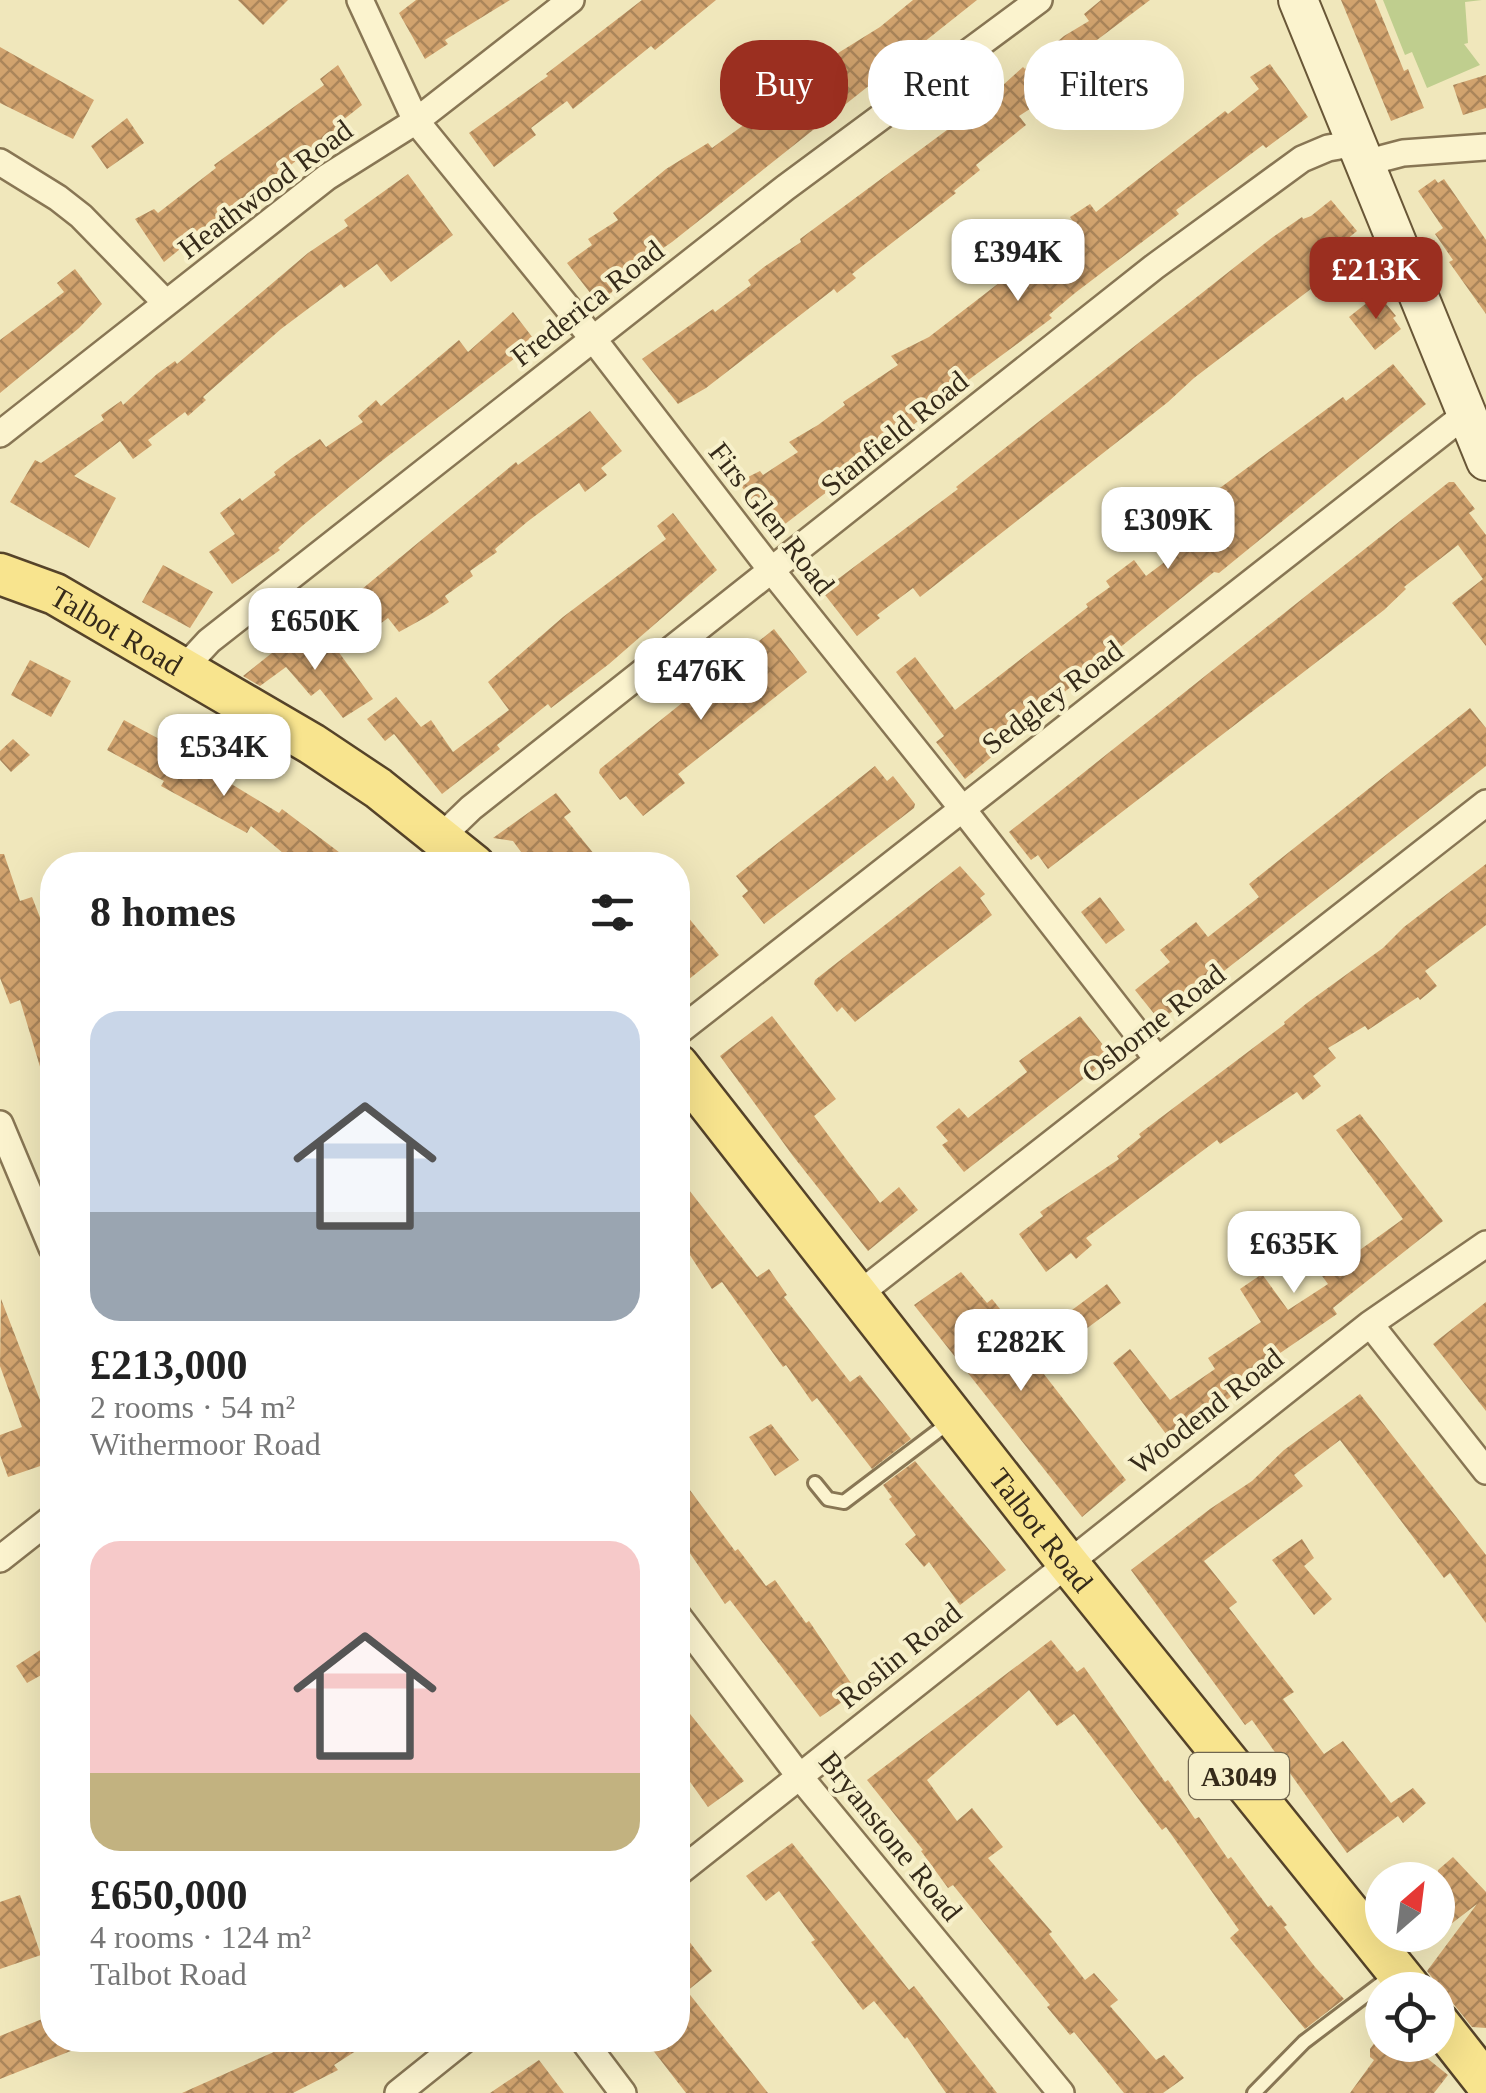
<!DOCTYPE html>
<html lang="en">
<head>
<meta charset="utf-8">
<style>
	:root { --surface:#fff; --page:#f6f6f6; --text:#222; --muted:#767676; --accent:#9b2f20 }
	body { margin:0; font-family:"Times New Roman",serif; background:var(--page); color:var(--text); height:100vh; display:flex; flex-direction:column; font-size:38px; white-space:nowrap }
	* { box-sizing:border-box; margin:0 }
	p { font-size:32px; color:var(--muted) }
	.icon { flex:none; width:55px; height:55px; fill:none; stroke:currentColor; stroke-width:2; stroke-linecap:round; stroke-linejoin:round }
	.map { position:relative; flex:1; overflow:hidden }
	.sheet { position:absolute; left:40px; top:852px; width:650px; height:1200px; display:flex; flex-direction:column; background:var(--surface); border-radius:40px; box-shadow:0 10px 40px #0002 }
	.sheet>* { flex:none }
	.banner { position:absolute; left:720px; top:40px; width:615px; height:90px; display:flex; gap:20px }
	.needle { width:65px; rotate:28deg }
	.controls { position:absolute; left:1365px; top:1862px; display:grid; gap:20px }
	.controls a { display:grid; place-items:center; width:90px; height:90px; border-radius:50%; background:var(--surface); box-shadow:0 10px 40px #0002; font-size:50px }
	.price { position:absolute; translate:-50% -85px; padding:0 22px; border-radius:20px; background:#fff; color:#222; font-size:32px; line-height:65px; filter:drop-shadow(0 2px 5px #0008) }
	.price::after { content:''; position:absolute; left:50%; top:60px; width:30px; height:22px; margin-left:-15px; background:inherit; clip-path:polygon(0 0,100% 0,50% 100%) }
	.price.selected { background:var(--accent); color:#fff }
	ul { padding:0; list-style:none }
	li { display:grid; align-content:center; gap:20px; height:530px; padding:0 50px }
	li span { display:grid; place-items:center; height:310px; border-radius:30px; color:#555 }
	li>.icon { margin-inline-start:auto }
	span .icon { width:180px; height:180px; fill:#fffc; stroke-width:1 }
	li b { font-size:42px }
	h2 { display:flex; justify-content:space-between; align-items:center; height:120px; padding:0 50px; font-size:42px }
	.pill { padding:0 35px; border-radius:40px; background:var(--surface); box-shadow:0 10px 40px #0002; font-size:35px; line-height:90px }
	.pill.selected { background:var(--accent); color:#fff }
	.map>svg:first-child { display:block }
	.garden { fill:#bfce8e }
	.building { fill:url(#building-cross-hatch) }
	.lines { fill:none; stroke-linecap:round; stroke-linejoin:round }
	.lane-casing { stroke:#887654; stroke-width:18 }
	.street-casing { stroke:#887654; stroke-width:30 }
	.secondary-casing { stroke:#695737; stroke-width:42 }
	.primary-casing { stroke:#554329; stroke-width:45 }
	.lane { stroke:#fbf3ce; stroke-width:12 }
	.street { stroke:#fbf3ce; stroke-width:25 }
	.secondary { stroke:#fbf3ce; stroke-width:38 }
	.primary { stroke:#f8e48e; stroke-width:40 }
	.labels { text-anchor:middle; dominant-baseline:central; stroke-width:8; stroke-linejoin:round; paint-order:stroke }
	.shield { fill:#f7f0ca; stroke:#70664f; stroke-width:2.5 }
	.shield-label { font-size:28px; font-weight:bold; fill:#362b1a }
	.street-label { font-size:30px; fill:#362b1a; stroke:#f7f0ca }
</style>
</head>
<body>
<div class="map">
<svg width="1486" height="2093" viewBox="0 0 1486 2093">
	<defs>
		<pattern id="building-cross-hatch" width="8" height="8" patternUnits="userSpaceOnUse" patternTransform="scale(2.5)"><rect width="8" height="8" fill="#d1a36e"/><path d="M0 0l8 8M0 8l8-8" fill="none" stroke="#aa855a"/></pattern>
	</defs>
	<rect width="100%" height="100%" fill="#f0e7bb"/>
	<!-- garden -->
	<path class="garden" d="M1383,0h99l-17,2 3,41 -4,1 16,21 -53,23 -15,-36 -7,3z"/>
	<!-- building -->
	<path class="building" d="M238,0h50l-25,25z
		M416,0h94l-65,40 3,4 -23,15 -26,-46z
		M642,0h74l-61,50 -4,-4 -78,63 -6,-8 -36,27 5,7 -42,32 -25,-34 79,-57 -2,-2z
		M913,0h64l-305,242 -35,24 3,4 -42,33 -31,-40 25,-18 -4,-6 30,-19 -5,-7 53,-44 42,-26 4,5 87,-63 -1,-3 24,-19 58,-36z
		M1101,0h49l-61,46 9,12 -28,19 3,4 -54,35 7,9 -50,40 4,5 -26,21 2,2 -104,81 4,4 -19,15 -3,-4 -128,99 -28,16 -36,-45 71,-50 2,3 36,-27 -3,-5 16,-13 37,-25 -1,-3 182,-135 41,-37 2,2 39,-33 25,-15 -5,-7z
		M1341,0h34l29,71 4,-2 16,39 -33,13z
		M0,47l94,53 -21,39 -73,-36z
		M1270,64l38,53 -42,31 -3,-3 -87,65 3,4 -104,79 -26,22 3,3 -131,97 2,2 -30,24 -117,90 -38,-49 22,-11 3,4 35,-23 -9,-10 29,-17 27,-20 -2,-3 55,-37 -7,-9 38,-19 79,-61 46,-29 -4,-5 24,-19 -4,-6 20,-13 6,8 129,-101 3,3 31,-25 -9,-12z
		M338,65l24,40 -24,19 2,2 -53,42 -21,15 -2,-2 -100,81 -29,-43 19,-10 4,4 58,-45 -2,-3 110,-80 -4,-6z
		M1486,75v33l-23,7 -10,-30z
		M127,118l17,25 -37,26 -16,-23z
		M408,174l45,61 -62,47 -14,-18 -33,24 -3,-4 -60,45 -78,68 3,3 -18,16 -3,-4 -37,28 4,5 -19,14 -13,-18 -46,35 42,22 -27,50 -79,-46 25,-42 6,3 63,-43 -3,-5 20,-14 2,4 34,-31 18,-13 2,3 131,-111 40,-27 -4,-6z
		M1435,179l3,4 6,-4 42,61v74l-37,-52 4,-2 -18,-26 8,-6 -25,-37z
		M1331,200l26,31 -47,38 10,13 -126,96 -26,24 -248,195 -7,-9 -36,27 3,3 -23,18 -35,-45 136,-102 -2,-2 25,-20 292,-230 29,-20 1,2 8,-3z
		M75,269l27,35 -23,24 -79,65v-53l64,-48 -7,-9z
		M1378,294l18,22 -3,2 8,11 -26,21 -26,-33z
		M513,312l23,30 -157,121 -77,63 -24,22 2,2 -48,34 -23,-32 26,-18 -15,-21 20,-15 2,3 34,-26 -2,-3 18,-14 28,-19 6,8 37,-25 -5,-6 18,-16 5,6 78,-66 9,12z
		M1393,364l33,40 -207,169 -5,-1 -187,150 2,4 -64,53 -29,-37 8,-6 -48,-64 19,-15 40,53 133,-103 -2,-3 24,-17 -4,-6 28,-21 12,16 20,-15 30,-24 -14,-17 23,-21 138,-102 3,4z
		M590,411l32,40 -21,17 6,7 -22,17 -6,-9 -52,39 -32,27 2,3 -27,19 3,5 -28,20 4,6 -21,14 -29,16 -11,-14 -27,20 -26,-33 18,-15 3,4 160,-132 2,3z
		M1449,482h5l21,27 -6,4 17,22v111l-34,-43 31,-24 -25,-34 -54,42 2,2 -22,21 -336,259 -10,-14 -7,5 -22,-28z
		M673,513l44,57 -108,94 -58,44 -3,-4 -51,41 3,4 -58,45 -48,-60 -9,7 -18,-22 29,-22 25,30 10,-7 22,32 56,-42 -21,-28 75,-65 103,-78 -9,-13z
		M163,565l50,27 -23,36 -48,-26z
		M302,629l19,23 11,-9 41,56 -30,19 -23,-29 -9,7 -25,-29 -26,19 -17,-10z
		M774,629l33,43 -129,102 7,9 -42,33 -17,-20 -6,4 -21,-27 1,-4z
		M30,660l41,21 -20,36 -40,-22z
		M1470,708l16,20v38l-326,255 -25,-31 35,-28 -10,-12 36,-28 12,15 51,-40 -10,-13z
		M124,720l37,20 -4,7 71,35 51,31 3,-4 74,56h-59l-46,-39 -4,7 -86,-47 3,-5 -57,-31z
		M13,739l17,16 -19,17 -11,-12v-9z
		M875,766l12,15 6,-5 22,28 -1,4 -150,116 -22,-28 6,-5 -12,-15z
		M556,793l15,19 -7,5 39,48h-65l-10,-12 -4,3 -11,-15 -20,-3z
		M0,854h4l16,47 12,-4 20,51v141l-5,1 -27,-90 -10,4 -10,-26z
		M1486,864v61l-61,46 12,15 -17,14 -2,-3 -50,33 -3,-4 -37,22 8,10 -23,18 8,10 -18,14 -6,-8 -77,52 -3,-4 -131,98 6,7 -16,14 -5,-6 -25,19 -27,-38 24,-18 -3,-4 79,-53 -2,-3 24,-19 -2,-3 146,-110 -1,-2 23,-19 76,-55 21,-21z
		M960,866l25,28 -5,4 12,17 -137,107 -13,-15 -5,5 -23,-28 1,-4z
		M1100,897l25,33 -19,14 -25,-32z
		M678,905l41,50 -41,33z
		M772,1016l64,83 -22,17 35,47 31,40 19,-16 19,23 -50,41 -75,-95 -73,-100z
		M1080,1016l31,39 -1,3 -146,114 -22,-27 6,-4 -12,-14 23,-19 9,10 59,-46 -8,-11z
		M1360,1114l83,107 -110,87 4,6 -77,53 3,5 -91,70 -59,-79 17,-14 40,51 45,-31 -7,-11 53,-36 -21,-33 22,-15 26,36 40,-26 -22,-30 28,-18 16,21 53,-38 -67,-89z
		M678,1176l79,101 12,-8 18,26 -3,2 66,85 10,-7 51,64 -39,30 -55,-71 -5,4 -26,-37 -3,2 -61,-85 -10,7 -26,-40 -8,7z
		M961,1272l26,31 5,-4 16,20 -17,15 19,23 13,-10 103,133 -44,37 -168,-212z
		M1107,1284l14,19 -35,26 -14,-19z
		M1,1299l51,132v31l-44,15 -8,-22v-20l22,-8 -22,-61z
		M1486,1302v109l-53,-67z
		M1360,1394l126,161v68l-36,-50 -6,5 -104,-138 -46,35 9,11 -99,75 33,41 -8,6 65,84 -11,7 41,55 19,-13 48,62 22,-15 13,15 -23,20 -5,-7 -51,37 -95,-133 -7,5 -114,-155 79,-61 42,-28 32,-31z
		M771,1424l28,36 -24,16 -26,-39z
		M915,1461l91,109 -46,35 -31,-43 -5,5 -19,-23 11,-9 -27,-36 3,-2 -9,-12z
		M678,1474l57,77 3,-2 28,37 9,-6 31,43 3,-2 48,71 -37,25 -90,-117 -5,4 -47,-68z
		M1302,1539l12,19 -10,8 28,33 -18,16 -42,-55z
		M1051,1640l26,32 7,-5 81,115 3,-2 27,39 4,-2 29,42 3,-2 37,50 3,-2 16,20 -3,2 31,40 29,32 -39,30 -75,-91 9,-8 -73,-103 -4,3 -88,-116 -17,12 -28,-36 -102,90 30,41 15,-13 31,39 -15,11 64,74 -3,2 36,46 9,-7 24,27 -8,6 46,54 8,-5 20,23 -21,15h-39l-50,-61 -4,3 -23,-28 3,-2 -97,-120 -5,3 -27,-37 2,-1 -56,-70z
		M42,1649l10,20 -25,14 -11,-17z
		M678,1699l66,82 -36,26 -30,-42z
		M792,1843l117,147 5,-4 83,107h-51l-39,-56 -2,2 -31,-38 -11,9 -52,-68 4,-2 -36,-49 -13,10 -20,-25z
		M1453,1857l33,35v136l-14,-1 -45,-56 50,-67 -39,30v-64z
		M20,1895l21,60 -41,14v-67z
		M678,1927l34,44 -25,20 81,102h-82l-41,-53h33z
		M52,2015v25l44,1 -96,38v-43z
		M1381,2034l1,11h13l13,10 5,-8 35,28 -14,18h-84l24,-33 -4,-3v-8z
		M270,2040h103l-39,25 4,5 -45,23h-111l94,-42z
		M539,2060l25,33h-74z"/>
	<g class="lines">
		<defs>
			<path id="lane" d="M815,1483l13,16 16,3 107,-81
				M1254,2093l50,-51 87,-66"/>
			<path id="street" d="M360,0l56,121 178,219 178,231 189,236 197,253
				M0,162l58,36 23,18 85,87
				M1365,163l38,-10 83,-6
				M0,434l327,-257 89,-56 155,-121
				M184,668l25,-27 576,-453 254,-188
				M440,838l31,-30 683,-541 148,-108 26,-11 29,-5
				M678,1032l788,-618
				M0,1124l52,124
				M859,1294l627,-491
				M1370,1324l116,147
				M0,1559l52,-41
				M678,1616l122,161 261,316
				M678,1873l692,-549 116,-80
				M583,2040l40,53
				M398,2093l66,-53"/>
			<path id="secondary" d="M1298,0l188,461"/>
			<g id="primary">
				<path id="s1" d="M0,574l55,20 257,150 66,44 96,77"/>
				<path id="s2" d="M678,1065l389,497 345,428"/>
				<path d="M1438,2022l48,61"/>
			</g>
		</defs>
		<!-- lane casing -->
		<use href="#lane" class="lane-casing"/>
		<!-- street casing -->
		<use href="#street" class="street-casing"/>
		<!-- secondary casing -->
		<use href="#secondary" class="secondary-casing"/>
		<!-- primary casing -->
		<use href="#primary" class="primary-casing"/>
		<!-- lane -->
		<use href="#lane" class="lane"/>
		<!-- street -->
		<use href="#street" class="street"/>
		<!-- secondary -->
		<use href="#secondary" class="secondary"/>
		<!-- primary -->
		<use href="#primary" class="primary"/>
	</g>
	<g class="labels">
		<!-- shield labels -->
		<rect class="shield" x="1189" y="1753" width="100" height="46" rx="8"/>
		<g class="shield-label">
			<text x="1239" y="1776">A3049</text>
		</g>
		<!-- street labels -->
		<g class="street-label">
			<text transform="translate(265 189) rotate(-37)">Heathwood Road</text>
			<text transform="translate(587 303) rotate(-38)">Frederica Road</text>
			<text transform="translate(894 433) rotate(-39)">Stanfield Road</text>
			<text transform="translate(772 518) rotate(52)">Firs Glen Road</text>
			<text stroke="none"><textPath href="#s1" startOffset="130">Talbot Road</textPath></text>
			<text transform="translate(1052 697) rotate(-37)">Sedgley Road</text>
			<text transform="translate(1153 1023) rotate(-38)">Osborne Road</text>
			<text transform="translate(1206 1411) rotate(-38)">Woodend Road</text>
			<text stroke="none"><textPath href="#s2" startOffset="590">Talbot Road</textPath></text>
			<text transform="translate(899 1655) rotate(-39)">Roslin Road</text>
			<text transform="translate(891 1836) rotate(51)">Bryanstone Road</text>
		</g>
	</g>
</svg>
<div class="controls">
<a><svg class="needle" viewBox="-14 -14 28 28"><path d="M0-13l5 13h-10z" fill="#e53935"/><path d="M0 13l5-13h-10z" fill="#767676"/></svg></a>
<a><svg class="icon" aria-label="locate" viewBox="0 0 24 24"><circle cx="12" cy="12" r="6"/><path d="M12 2v4M12 18v4M2 12h4M18 12h4"/></svg></a>
</div>
<b class="price" style="left:1018px;top:304px">£394K</b>
<b class="price selected" style="left:1376px;top:322px">£213K</b>
<b class="price" style="left:1168px;top:572px">£309K</b>
<b class="price" style="left:315px;top:673px">£650K</b>
<b class="price" style="left:701px;top:723px">£476K</b>
<b class="price" style="left:224px;top:799px">£534K</b>
<b class="price" style="left:1294px;top:1296px">£635K</b>
<b class="price" style="left:1021px;top:1394px">£282K</b>
<div class="banner">
<a class="pill selected">Buy</a>
<a class="pill">Rent</a>
<a class="pill">Filters</a>
</div>
<section class="sheet">
<h2>8 homes<svg class="icon" aria-label="filters" viewBox="0 0 24 24"><path d="M4 7h16M4 17h16"/><circle cx="9" cy="7" r="2"/><circle cx="15" cy="17" r="2"/></svg></h2>
<ul>
<li><span style="background:linear-gradient(#c9d6e8 65%,#9aa5b1 0)"><svg class="icon" aria-label="home" viewBox="0 0 24 24"><path d="M3 11l9-7 9 7M6 9v11h12V9"/></svg></span><div><b>£213,000</b><p>2 rooms · 54 m²</p><p>Withermoor Road</p></div></li>
<li><span style="background:linear-gradient(#f6c9c9 75%,#c2b280 0)"><svg class="icon" aria-label="home" viewBox="0 0 24 24"><path d="M3 11l9-7 9 7M6 9v11h12V9"/></svg></span><div><b>£650,000</b><p>4 rooms · 124 m²</p><p>Talbot Road</p></div></li>
</ul>
</section>
</div>
</body>
</html>
